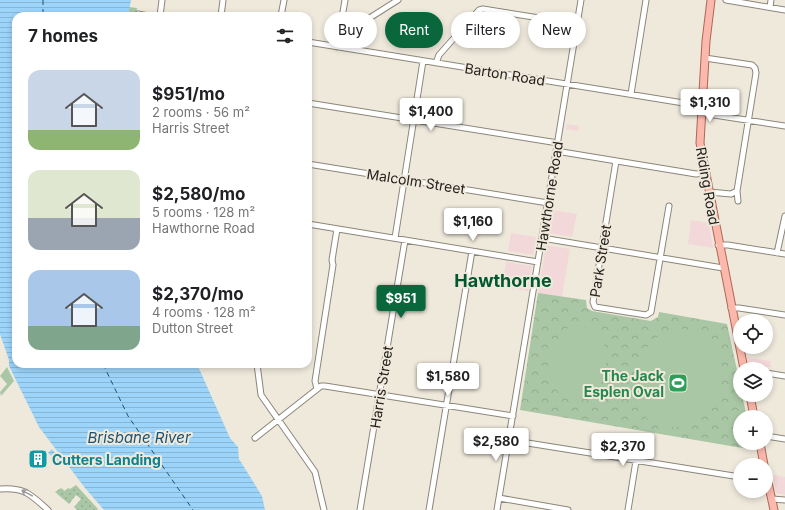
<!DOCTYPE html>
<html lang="en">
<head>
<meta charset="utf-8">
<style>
	:root { --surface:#fff; --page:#f6f6f6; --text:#202124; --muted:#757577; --accent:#09673b }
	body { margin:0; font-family:Inter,sans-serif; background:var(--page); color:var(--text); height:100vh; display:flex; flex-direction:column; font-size:15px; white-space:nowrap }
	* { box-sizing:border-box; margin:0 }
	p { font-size:13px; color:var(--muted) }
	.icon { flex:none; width:22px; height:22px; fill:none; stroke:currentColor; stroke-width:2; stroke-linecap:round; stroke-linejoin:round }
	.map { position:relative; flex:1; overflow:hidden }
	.sheet { position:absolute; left:12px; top:12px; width:300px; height:356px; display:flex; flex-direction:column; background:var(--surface); border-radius:12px; box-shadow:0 2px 6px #0003 }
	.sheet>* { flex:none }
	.banner { position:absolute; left:324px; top:12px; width:380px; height:36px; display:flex; gap:8px }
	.buttons { position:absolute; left:733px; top:314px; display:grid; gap:8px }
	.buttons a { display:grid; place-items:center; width:40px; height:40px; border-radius:50%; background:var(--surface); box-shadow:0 2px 6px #0003; font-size:20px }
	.price { position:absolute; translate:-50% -34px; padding:0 9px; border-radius:4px; background:#fff; color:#222; font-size:13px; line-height:26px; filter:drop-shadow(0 1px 2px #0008) }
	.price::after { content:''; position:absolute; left:50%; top:24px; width:12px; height:9px; margin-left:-6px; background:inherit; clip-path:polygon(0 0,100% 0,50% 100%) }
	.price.selected { background:var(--accent); color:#fff }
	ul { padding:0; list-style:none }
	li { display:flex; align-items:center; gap:12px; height:100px; padding:0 16px }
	li span { display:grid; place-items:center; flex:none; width:112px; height:80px; border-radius:12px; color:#555 }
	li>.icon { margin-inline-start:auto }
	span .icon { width:48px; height:48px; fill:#fffc; stroke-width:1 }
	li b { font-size:17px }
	h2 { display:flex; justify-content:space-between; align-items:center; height:48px; padding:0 16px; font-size:17px }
	.tag { padding:0 14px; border-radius:18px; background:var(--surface); box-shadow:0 2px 6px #0003; font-size:14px; line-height:36px }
	.tag.selected { background:var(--accent); color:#fff }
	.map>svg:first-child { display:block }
	.commercial { fill:#f3d8d9 }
	.grass { fill:url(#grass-dots) }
	.forest { fill:url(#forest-crowns) }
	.garden { fill:#a9c7a4 }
	.water { fill:url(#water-rules) }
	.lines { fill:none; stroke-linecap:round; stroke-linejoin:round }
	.ferry { stroke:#1e5272; stroke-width:1; stroke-dasharray:5 4; stroke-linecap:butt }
	.minor-casing { stroke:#8b867a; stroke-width:7 }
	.major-casing { stroke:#ac6655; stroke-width:9 }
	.minor { stroke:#fff; stroke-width:5 }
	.major { stroke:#fab9ac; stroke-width:7 }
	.oneway { stroke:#9c9b99 }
	.labels { text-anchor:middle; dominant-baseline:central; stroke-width:4; stroke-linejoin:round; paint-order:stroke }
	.street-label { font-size:14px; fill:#23211c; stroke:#efe9dc }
	.leisure-label { font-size:14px; font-weight:bold; fill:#27864d; stroke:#efe9dc; text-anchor:end }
	.culture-label { font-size:14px; font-weight:bold; fill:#0d838f; stroke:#efe9dc; text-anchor:start }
	.water-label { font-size:15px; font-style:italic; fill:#1e5272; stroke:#efe9dc }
	.district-label { font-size:18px; font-weight:bold; fill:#005730; stroke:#efe9dc }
</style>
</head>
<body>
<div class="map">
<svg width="785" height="510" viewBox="0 0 785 510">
	<defs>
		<pattern id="grass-dots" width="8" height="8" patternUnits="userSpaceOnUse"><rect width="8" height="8" fill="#a9c7a4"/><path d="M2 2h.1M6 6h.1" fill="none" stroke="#91ab8d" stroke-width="1.8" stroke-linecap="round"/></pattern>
		<pattern id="forest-crowns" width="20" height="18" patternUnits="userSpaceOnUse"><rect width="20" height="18" fill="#a9c7a4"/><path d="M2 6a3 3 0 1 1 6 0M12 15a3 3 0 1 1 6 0" fill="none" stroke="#91ab8d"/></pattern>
		<pattern id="water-rules" width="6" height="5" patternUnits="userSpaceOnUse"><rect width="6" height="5" fill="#9dd4f9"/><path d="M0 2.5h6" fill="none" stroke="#87b6d5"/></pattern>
	</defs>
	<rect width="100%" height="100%" fill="#efe9dc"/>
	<!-- commercial -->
	<path class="commercial" d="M567,124l12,2 -1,5 -12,-2z
		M553,210l24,4 -5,23 -23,-4z
		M691,220l18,3 4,25 -25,-4z
		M511,233l25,4 -3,18 -25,-4z
		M546,245l24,4 -8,48 -24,-4z
		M506,262l26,4 -4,25 -26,-4z
		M747,357l24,4 -1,6 -22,-3z
		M773,475l12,2v18l-9,-2z"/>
	<!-- grass -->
	<path class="grass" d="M76,485l22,24 -1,1h-20l-3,-3 7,-8 -5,-4 -7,9 -14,-12 6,-4 4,3 3,-3 2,1z"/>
	<!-- forest -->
	<path class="forest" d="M129,7l8,1 -1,8h-8z
		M538,293l48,7 1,8 5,3 59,10 7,-4 1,-5 68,12 13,60v11h2l5,22h-7v26h13l1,7 -234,-40z"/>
	<!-- garden -->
	<path class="garden" d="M571,326c6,0 13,0 19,2 26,11 20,67 -13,71 -7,1 -14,-1 -19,-7 -17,-22 -9,-52 13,-66z
		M680,329c65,0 49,95 -5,98 -6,0 -13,0 -18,-2 -32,-15 -27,-66 -2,-86 7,-5 17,-8 25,-10z
		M7,367l7,14 -13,15 -1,-4 7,-8 -7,-8z"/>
	<!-- water -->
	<path class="water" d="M0,0h131l-3,16h-112v348h181l33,74 8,9 1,12 23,37 3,14h-161l-19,-22 -46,-61 -30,-61v-6l-9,-26z
		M52,449l11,13 -2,2 -13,-11z"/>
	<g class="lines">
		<!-- ferry -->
		<path class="ferry" d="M43,0v16
			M103,364l25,52 65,94"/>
		<defs>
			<path id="minor" d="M726,0l59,10
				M770,7l1,-7
				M138,14l11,2
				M160,16l2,-16
				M221,16l2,-16
				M281,16l3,-16
				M339,32l10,-1 49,-31
				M308,42l394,64
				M337,47l8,-47
				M705,58l47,7 3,3 1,5 -19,118 -6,3 -22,-2
				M436,63l3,-8 40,-45 4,-1 94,15
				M631,94l15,-94
				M308,103l250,40
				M701,113l84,13
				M556,151l140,23 9,-1
				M616,161l-23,141 2,5 51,8 5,-3 18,-106
				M308,164l240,39
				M737,191l1,10
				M308,224l230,38
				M395,238l28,-177
				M542,238l181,30
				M718,245h10l57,9
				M777,253l8,-37
				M731,308h8l46,7
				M257,364l4,31 54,77 9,38
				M766,373l19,3
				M317,389l-2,-8 18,-116 -1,-5 5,-31
				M766,436l19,3
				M255,438l66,-52h4l188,30
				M509,440l231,37
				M0,489c25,-2 31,6 48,21
				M499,498l69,12
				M772,499l13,1
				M360,510l45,-270
				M429,510l43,-259
				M497,510l84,-510
				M628,510l8,-49"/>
			<path id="major" d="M711,0l-5,41 -6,102 44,226
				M750,395l4,22
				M760,443l4,22
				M766,473l8,37"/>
		</defs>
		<!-- minor casing -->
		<use href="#minor" class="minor-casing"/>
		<!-- major casing -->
		<use href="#major" class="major-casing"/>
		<!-- minor -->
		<use href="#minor" class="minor"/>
		<!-- major -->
		<use href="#major" class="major"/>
	</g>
	<!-- one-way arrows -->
	<defs><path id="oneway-shaft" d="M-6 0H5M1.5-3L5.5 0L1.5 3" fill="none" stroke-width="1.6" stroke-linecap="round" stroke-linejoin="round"/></defs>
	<use class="oneway" href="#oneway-shaft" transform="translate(27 493) rotate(-151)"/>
	<!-- icons -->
	<defs>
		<symbol id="stadium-square" viewBox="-11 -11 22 22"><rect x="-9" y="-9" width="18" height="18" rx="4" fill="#2e9e5b" stroke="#efe9dc"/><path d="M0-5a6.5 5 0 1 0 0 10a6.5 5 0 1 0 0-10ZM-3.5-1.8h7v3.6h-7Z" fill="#fff"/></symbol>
		<symbol id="building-square" viewBox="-11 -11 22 22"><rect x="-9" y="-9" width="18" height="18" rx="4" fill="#0f9aa8" stroke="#efe9dc"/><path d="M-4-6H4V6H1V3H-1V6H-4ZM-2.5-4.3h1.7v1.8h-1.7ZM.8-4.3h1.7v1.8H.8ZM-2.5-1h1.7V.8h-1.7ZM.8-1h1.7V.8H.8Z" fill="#fff"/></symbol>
	</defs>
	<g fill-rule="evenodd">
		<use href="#stadium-square" x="667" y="372" width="22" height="22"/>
		<use href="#building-square" x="27" y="448" width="22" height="22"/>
	</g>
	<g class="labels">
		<!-- street labels -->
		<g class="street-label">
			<text transform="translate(505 74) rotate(9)">Barton Road</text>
			<text transform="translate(416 181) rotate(9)">Malcolm Street</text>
			<text transform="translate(708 186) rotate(80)">Riding Road</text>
			<text transform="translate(549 196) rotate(-81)">Hawthorne Road</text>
			<text transform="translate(600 261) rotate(-81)">Park Street</text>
			<text transform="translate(381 387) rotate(-81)">Harris Street</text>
		</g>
		<!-- leisure labels -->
		<g class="leisure-label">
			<text x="664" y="375">The Jack<tspan x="664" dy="16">Esplen Oval</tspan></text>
		</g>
		<!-- culture labels -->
		<g class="culture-label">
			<text x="52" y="459">Cutters Landing</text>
		</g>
		<!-- water labels -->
		<g class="water-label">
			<text x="139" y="437">Brisbane River</text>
		</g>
		<!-- district labels -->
		<g class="district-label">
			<text x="503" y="280">Hawthorne</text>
		</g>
	</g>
</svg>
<div class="buttons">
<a><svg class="icon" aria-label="locate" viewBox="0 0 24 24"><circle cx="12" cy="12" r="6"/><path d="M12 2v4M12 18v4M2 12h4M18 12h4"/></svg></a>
<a><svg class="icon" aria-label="layers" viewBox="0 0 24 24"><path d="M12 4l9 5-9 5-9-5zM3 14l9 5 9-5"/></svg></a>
<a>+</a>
<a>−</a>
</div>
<b class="price" style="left:710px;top:123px">$1,310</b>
<b class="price" style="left:431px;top:132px">$1,400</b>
<b class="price" style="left:473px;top:242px">$1,160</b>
<b class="price selected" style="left:401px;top:319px">$951</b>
<b class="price" style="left:448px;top:397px">$1,580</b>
<b class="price" style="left:496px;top:462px">$2,580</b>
<b class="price" style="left:623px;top:467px">$2,370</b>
<div class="banner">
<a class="tag">Buy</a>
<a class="tag selected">Rent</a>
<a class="tag">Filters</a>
<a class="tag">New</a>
</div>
<section class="sheet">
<h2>7 homes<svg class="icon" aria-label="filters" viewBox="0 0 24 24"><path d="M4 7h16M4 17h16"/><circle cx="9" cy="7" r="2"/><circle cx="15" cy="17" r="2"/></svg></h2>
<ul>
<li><span style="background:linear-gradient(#c9d6e8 75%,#8fb573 0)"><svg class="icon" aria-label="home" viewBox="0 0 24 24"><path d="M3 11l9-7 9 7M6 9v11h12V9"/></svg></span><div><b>$951/mo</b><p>2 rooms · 56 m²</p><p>Harris Street</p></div></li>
<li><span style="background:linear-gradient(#dfe7d0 60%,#9aa5b1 0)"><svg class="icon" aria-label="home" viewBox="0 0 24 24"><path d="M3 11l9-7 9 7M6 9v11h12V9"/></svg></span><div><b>$2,580/mo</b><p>5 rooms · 128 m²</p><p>Hawthorne Road</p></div></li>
<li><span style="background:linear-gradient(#a9c7e8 70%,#7fa58c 0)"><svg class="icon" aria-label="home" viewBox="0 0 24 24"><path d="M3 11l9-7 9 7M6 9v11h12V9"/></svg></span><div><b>$2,370/mo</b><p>4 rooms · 128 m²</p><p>Dutton Street</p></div></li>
</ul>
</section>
</div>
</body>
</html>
